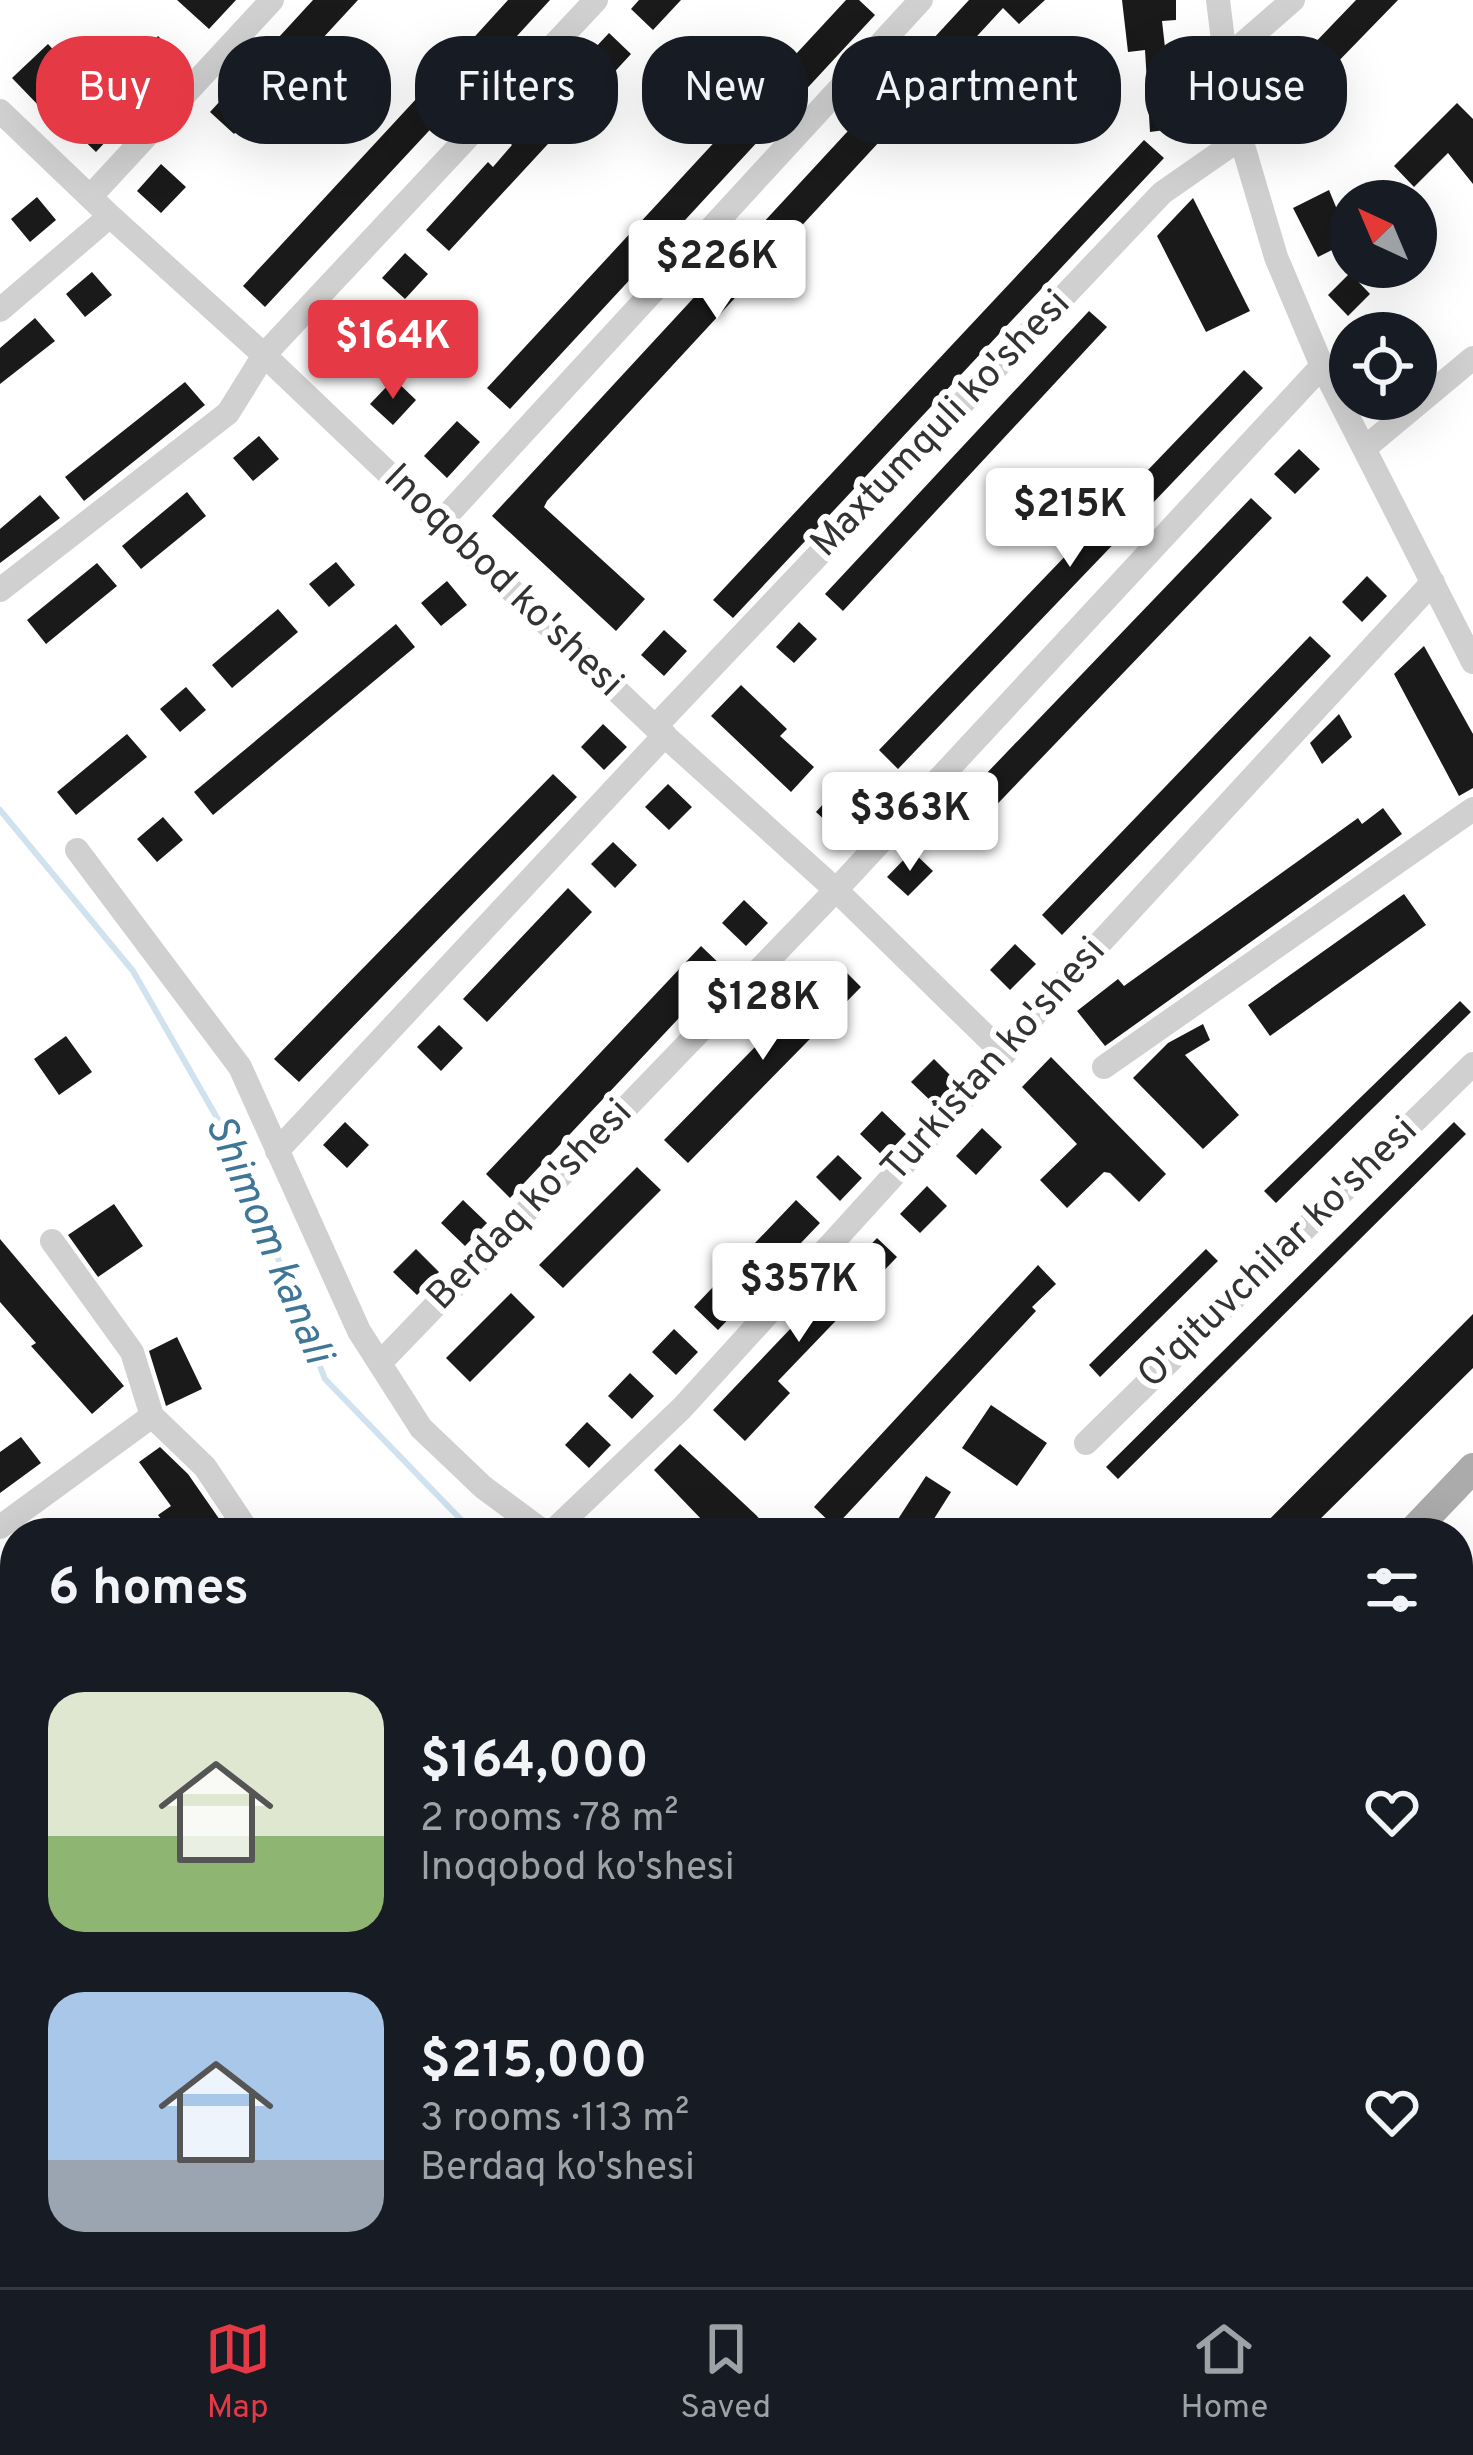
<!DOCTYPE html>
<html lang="en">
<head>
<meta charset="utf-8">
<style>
	:root { --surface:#171b24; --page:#242831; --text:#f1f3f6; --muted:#9ea1a6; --line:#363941; --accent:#e63946 }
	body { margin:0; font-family:Overpass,sans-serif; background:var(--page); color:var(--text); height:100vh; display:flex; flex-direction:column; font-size:45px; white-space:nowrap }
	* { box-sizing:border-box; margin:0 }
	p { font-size:39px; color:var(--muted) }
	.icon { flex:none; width:66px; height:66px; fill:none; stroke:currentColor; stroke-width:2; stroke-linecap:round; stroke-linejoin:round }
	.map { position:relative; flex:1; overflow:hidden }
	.details { position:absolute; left:0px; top:1518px; width:1473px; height:771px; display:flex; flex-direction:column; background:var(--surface); border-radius:48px 48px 0 0; box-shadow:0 12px 48px #0002 }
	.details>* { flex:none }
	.top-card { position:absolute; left:36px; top:36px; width:1401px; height:108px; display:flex; gap:24px }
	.needle { width:78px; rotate:316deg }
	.fabs { position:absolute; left:1329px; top:180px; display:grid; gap:24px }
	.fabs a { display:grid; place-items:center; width:108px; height:108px; border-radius:50%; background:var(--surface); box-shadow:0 12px 48px #0002; font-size:60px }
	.price { position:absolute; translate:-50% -102px; padding:0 27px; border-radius:12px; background:#fff; color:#222; font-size:39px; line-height:78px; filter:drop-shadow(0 3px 6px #0008) }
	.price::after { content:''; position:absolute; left:50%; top:72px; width:36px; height:27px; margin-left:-18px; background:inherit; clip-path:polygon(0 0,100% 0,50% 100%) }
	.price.selected { background:var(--accent); color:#fff }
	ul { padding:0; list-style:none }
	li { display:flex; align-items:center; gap:36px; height:300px; padding:0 48px }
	li span { display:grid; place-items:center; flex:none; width:336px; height:240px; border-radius:36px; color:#555 }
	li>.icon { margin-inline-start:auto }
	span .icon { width:144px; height:144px; fill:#fffc; stroke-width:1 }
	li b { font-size:51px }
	h2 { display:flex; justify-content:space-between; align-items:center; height:144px; padding:0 48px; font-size:51px }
	.chip { padding:0 42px; border-radius:48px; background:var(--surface); box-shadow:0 12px 48px #0002; font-size:42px; line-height:108px }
	.chip.selected { background:var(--accent); color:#fff }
	.tabs { display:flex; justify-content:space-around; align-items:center; height:168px; border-top:3px solid var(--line); background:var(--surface); font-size:33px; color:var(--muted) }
	.tabs a { display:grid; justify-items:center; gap:6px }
	.tabs .selected { color:var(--accent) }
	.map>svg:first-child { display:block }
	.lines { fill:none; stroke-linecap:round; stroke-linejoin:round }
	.stream { stroke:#cfe2ee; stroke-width:6 }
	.building { fill:#1a1a1a }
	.path { stroke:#cdcdcd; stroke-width:3; stroke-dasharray:6 6; stroke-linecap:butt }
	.minor { stroke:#d0d0d0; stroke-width:24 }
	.major { stroke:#ababab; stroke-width:30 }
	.labels { text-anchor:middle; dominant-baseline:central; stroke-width:12; stroke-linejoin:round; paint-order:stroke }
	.street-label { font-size:39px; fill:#333; stroke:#fff }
	.water-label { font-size:42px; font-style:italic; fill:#3f7597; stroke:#fff }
</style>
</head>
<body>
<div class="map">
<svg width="1473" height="2287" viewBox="0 0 1473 2287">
	<rect width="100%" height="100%" fill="#fff"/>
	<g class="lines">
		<!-- stream -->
		<path class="stream" d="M0,810l133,161 103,180 89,228 149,154
			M1458,2105l15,10"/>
	</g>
	<!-- building -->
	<path class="building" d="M177,0h59l-27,29z
		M313,0h45l-124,134 -24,-22z
		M508,0h42l-89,97 -23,-20z
		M639,0h42l-28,30 -22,-21z
		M846,0h13l16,15 -365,394 -23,-21z
		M969,0h76l-26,24 -16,-16 -456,493 -3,6 101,92 -29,32 -124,-115z
		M1122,0h54v20l-14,1 6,53 6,-1 6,55 -30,4 -5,-82 -17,2z
		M1356,0h42l-70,72 -21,-21z
		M609,33l22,21 -182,197 -23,-21 62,-68 5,5 19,-22 -4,-4z
		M158,36l24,23 -24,26 -25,-22z
		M48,44l26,28 -35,34 -27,-28z
		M1289,78l12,55 -31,6 -11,-54z
		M417,98l23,21 -175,188 -22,-21z
		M96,103l25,22 -25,27 -24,-23z
		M1457,103l16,16v65l-25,-31 -34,34 -20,-21z
		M1144,140l20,18 -431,460 -20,-18z
		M161,164l25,23 -25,26 -24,-22z
		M1329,190l21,51 -32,16 -25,-49z
		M37,197l19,23 -26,22 -19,-23z
		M1193,198l57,113 -44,21 -49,-96z
		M405,253l23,21 -23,25 -23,-21z
		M92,272l20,23 -27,22 -19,-23z
		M1350,273l20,21 -22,22 -20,-21z
		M1089,311l18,16 -264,284 -18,-17z
		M35,318l20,23 -55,43v-36z
		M337,326l23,21 -23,25 -23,-21z
		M1244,370l19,18 -365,381 -19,-19z
		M394,379l22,21 -23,25 -23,-21z
		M185,382l20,23 -121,96 -19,-24z
		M457,421l23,21 -33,36 -23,-22z
		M259,436l20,23 -26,22 -20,-23z
		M1299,449l21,20 -25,25 -21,-20z
		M187,492l19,24 -65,53 -19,-23z
		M40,495l20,23 -60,45v-34z
		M1251,498l21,20 -316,329 -21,-20z
		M336,562l19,23 -26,22 -20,-23z
		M97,563l20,23 -71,58 -19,-24z
		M1367,576l20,20 -25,26 -20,-20z
		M447,581l20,24 -26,21 -20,-23z
		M278,609l20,23 -66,56 -20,-23z
		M799,622l18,17 -23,24 -18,-16z
		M396,624l19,23 -202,168 -19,-23z
		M664,630l23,21 -23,25 -23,-21z
		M1310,636l21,20 -269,279 -20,-20z
		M1424,646l49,88v54l-14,8 -65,-122z
		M741,685l46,44 -7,7 34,31 -23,25 -80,-76z
		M186,687l20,23 -26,22 -20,-23z
		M1339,714l13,23 -30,27 -12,-21z
		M603,724l24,23 -23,23 -23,-23z
		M127,734l20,23 -71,58 -19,-23z
		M553,774l24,23 -278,285 -25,-23z
		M843,782l22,20 -27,30 -22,-20z
		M668,784l24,23 -23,23 -24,-23z
		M1383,808l19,26 -297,212 -28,-35 41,-32 6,7 234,-168 4,6z
		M163,817l20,23 -26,22 -20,-23z
		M613,842l24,23 -22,23 -24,-24z
		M912,851l21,20 -25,25 -21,-19z
		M568,888l24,24 -105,110 -24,-23z
		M1404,894l22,31 -156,111 -22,-31z
		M744,900l24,23 -22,23 -24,-23z
		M1015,944l21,20 -26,26 -20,-20z
		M701,946l24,23 -215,229 -24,-24z
		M837,963l24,24 -173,176 -24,-23z
		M1460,1001l11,11 -195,191 -12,-12z
		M1203,1024l7,16 -25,15 54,60 -36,34 -70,-71 35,-35z
		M439,1025l24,23 -22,23 -24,-24z
		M66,1036l26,36 -33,23 -25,-36z
		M1051,1057l115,117 -27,28 -29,-29 -6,-1 -37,36 -27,-28 37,-36 -55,-57z
		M934,1059l23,23 -22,23 -24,-23z
		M882,1111l24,23 -22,23 -24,-23z
		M345,1122l24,23 -22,23 -24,-23z
		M1454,1122l12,12 -348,345 -12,-12z
		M982,1128l20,19 -26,28 -20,-19z
		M838,1155l24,23 -22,23 -24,-24z
		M637,1167l24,23 -98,98 -24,-23z
		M927,1186l20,20 -27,27 -20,-19z
		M463,1200l24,23 -22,23 -24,-23z
		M796,1200l24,23 -102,107 -24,-23z
		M114,1204l29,42 -45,31 -30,-42z
		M877,1238l20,19 -119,124 12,12 -45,48 -32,-31z
		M0,1239l124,147 -32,28 -61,-68 5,-3 -36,-41z
		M416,1249l23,23 -22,23 -24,-23z
		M1206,1249l12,12 -118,116 -11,-12z
		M1038,1265l18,19 -24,23 4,4 -201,216 -21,-20z
		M511,1293l24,24 -65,65 -24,-24z
		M1473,1314v54l-167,165h-50z
		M674,1329l24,23 -22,23 -24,-23z
		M177,1337l25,52 -36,17 -17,-55z
		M630,1373l24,23 -22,23 -24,-23z
		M991,1405l56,38 -30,43 -55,-38z
		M587,1422l24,23 -22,23 -24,-23z
		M21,1437l20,26 -41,30v-41z
		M680,1444l76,71 16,18h-56l-13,-12 -49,-51z
		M160,1447l28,27 41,59h-58l-13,-18 13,-9 -32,-44z
		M926,1476l25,16 -26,41h-36z
		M1458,1713l15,11v49l-15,-11z
		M15,2188v49l-15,11v-49z"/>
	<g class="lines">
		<!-- path -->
		<path class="path" d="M1277,2274l7,13"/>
		<!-- minor -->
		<path class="minor" d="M1218,0l13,105 45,152 46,109 151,296
			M1224,60l69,-60
			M0,111l110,105 154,139 391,372 181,163 168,164
			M90,197l182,-197
			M0,310l110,-94
			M1366,447l107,-89
			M440,523l481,-523
			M0,590l228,-177 36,-58 332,-355
			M655,727l507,-534 79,-55
			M77,850l163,217 119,264 62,97 62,59 62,46
			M1104,1067l369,-258
			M277,1151l388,-416
			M52,1241l80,111 20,64 53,51 44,66
			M381,1362l455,-472 486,-524
			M1086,1443l387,-379
			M0,1527l152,-111
			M551,1533l131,-125 322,-354 37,-47 392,-425
			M1458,1684l15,11
			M0,1823l15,-11
			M1458,1965l15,11
			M0,2071l15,18
			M0,2119l15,-11
			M1194,2274l8,13
			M152,2287l19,-13
			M379,2287l19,-13"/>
		<!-- major -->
		<path class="major" d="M1411,1533l62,-65
			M605,2287l18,-13"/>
	</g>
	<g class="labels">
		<!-- street labels -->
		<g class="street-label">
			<text transform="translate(942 425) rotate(-46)">Maxtumquli ko'shesi</text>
			<text transform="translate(502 582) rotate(44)">Inoqobod ko'shesi</text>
			<text transform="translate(995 1061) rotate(-48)">Turkistan ko'shesi</text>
			<text transform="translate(531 1206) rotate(-46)">Berdaq ko'shesi</text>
			<text transform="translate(1279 1254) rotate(-44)">O'qituvchilar ko'shesi</text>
		</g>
		<!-- water labels -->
		<g class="water-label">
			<text transform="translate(267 1240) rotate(67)">Shimom kanali</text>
		</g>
	</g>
</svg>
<div class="fabs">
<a><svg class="needle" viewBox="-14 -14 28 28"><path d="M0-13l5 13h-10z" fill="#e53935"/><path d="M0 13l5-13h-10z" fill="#9ea1a6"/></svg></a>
<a><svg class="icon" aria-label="locate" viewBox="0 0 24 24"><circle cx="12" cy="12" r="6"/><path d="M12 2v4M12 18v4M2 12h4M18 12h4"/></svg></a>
</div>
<b class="price" style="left:717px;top:322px">$226K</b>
<b class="price selected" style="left:393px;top:402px">$164K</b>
<b class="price" style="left:1070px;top:570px">$215K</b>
<b class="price" style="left:910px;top:874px">$363K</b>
<b class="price" style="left:763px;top:1063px">$128K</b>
<b class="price" style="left:799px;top:1345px">$357K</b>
<div class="top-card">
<a class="chip selected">Buy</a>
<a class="chip">Rent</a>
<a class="chip">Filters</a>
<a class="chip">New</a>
<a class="chip">Apartment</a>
<a class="chip">House</a>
</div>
<section class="details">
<h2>6 homes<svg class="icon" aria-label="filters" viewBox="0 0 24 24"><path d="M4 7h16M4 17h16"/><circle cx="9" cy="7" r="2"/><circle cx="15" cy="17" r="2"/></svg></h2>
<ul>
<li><span style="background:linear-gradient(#dfe7d0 60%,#8fb573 0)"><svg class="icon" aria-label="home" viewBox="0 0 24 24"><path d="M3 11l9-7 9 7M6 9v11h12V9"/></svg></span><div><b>$164,000</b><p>2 rooms · 78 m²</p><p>Inoqobod ko'shesi</p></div><svg class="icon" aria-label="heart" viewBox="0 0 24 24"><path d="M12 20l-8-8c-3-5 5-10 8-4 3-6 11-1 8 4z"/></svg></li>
<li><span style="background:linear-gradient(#a9c7e8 70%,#9aa5b1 0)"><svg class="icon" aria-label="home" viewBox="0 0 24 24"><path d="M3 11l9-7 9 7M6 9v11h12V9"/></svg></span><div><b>$215,000</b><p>3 rooms · 113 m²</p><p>Berdaq ko'shesi</p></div><svg class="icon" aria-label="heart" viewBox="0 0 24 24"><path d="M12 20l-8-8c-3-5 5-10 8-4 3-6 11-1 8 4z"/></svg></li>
</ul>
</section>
</div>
<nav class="tabs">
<a class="selected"><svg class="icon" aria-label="map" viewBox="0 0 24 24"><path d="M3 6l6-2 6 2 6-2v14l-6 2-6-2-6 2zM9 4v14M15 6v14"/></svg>Map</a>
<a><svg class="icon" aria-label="saved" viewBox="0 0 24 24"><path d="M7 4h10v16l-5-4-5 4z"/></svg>Saved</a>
<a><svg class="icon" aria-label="home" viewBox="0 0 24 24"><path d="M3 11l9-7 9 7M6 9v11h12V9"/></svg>Home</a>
</nav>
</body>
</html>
